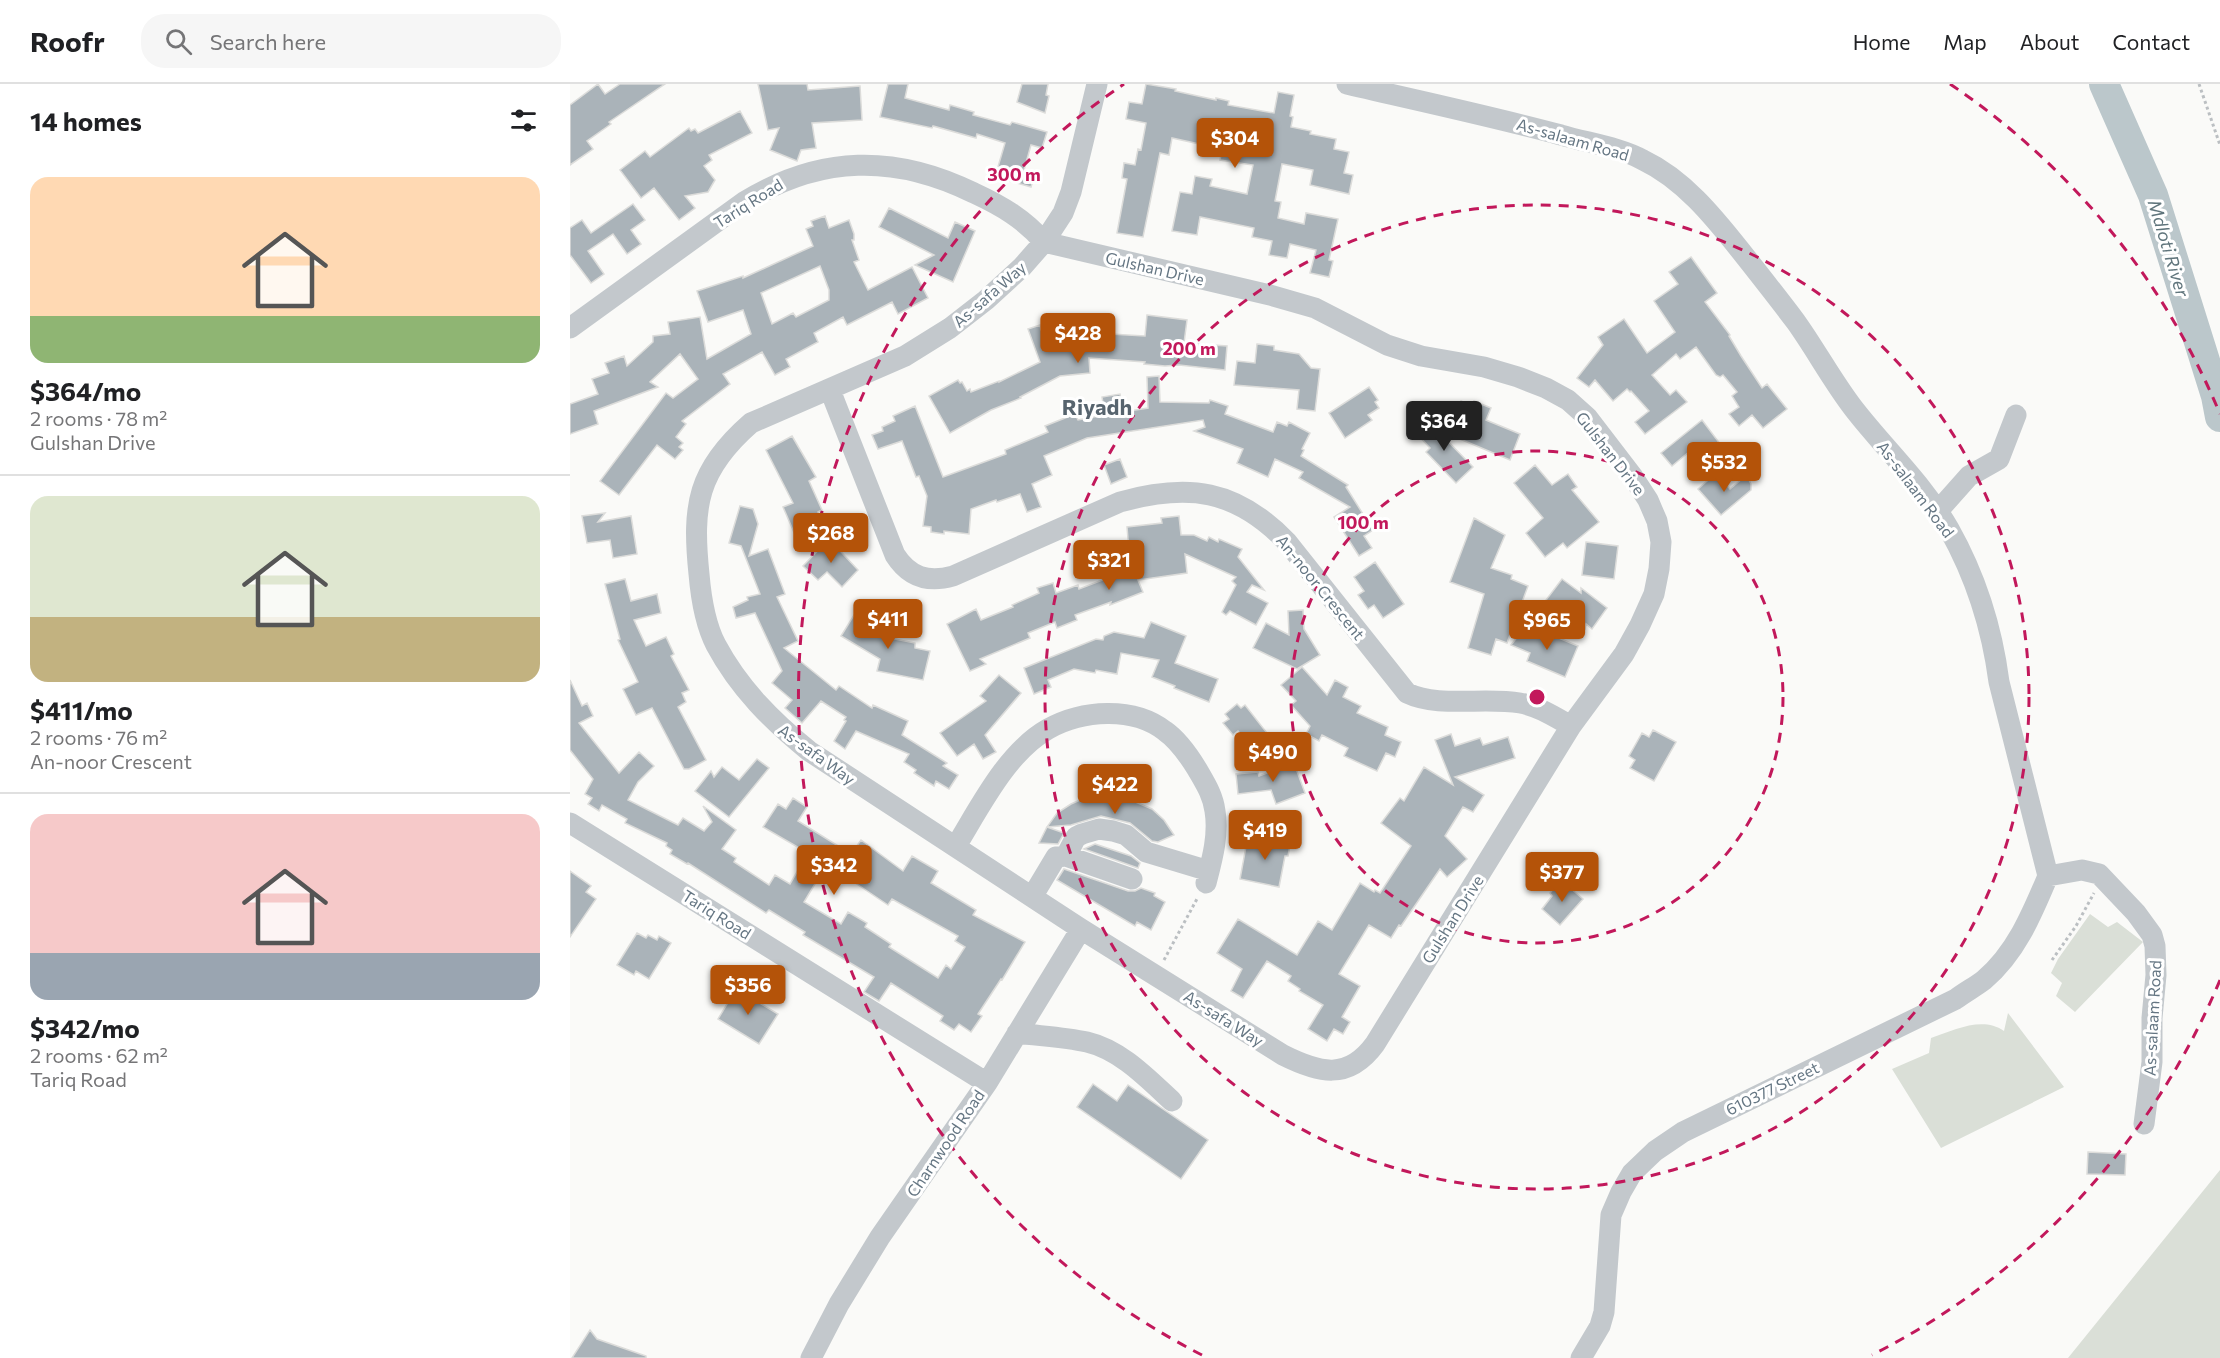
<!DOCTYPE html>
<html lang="en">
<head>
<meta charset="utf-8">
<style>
	:root { --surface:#fff; --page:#f6f6f6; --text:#202124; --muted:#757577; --line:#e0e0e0; --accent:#b45309 }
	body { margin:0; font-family:Commissioner,sans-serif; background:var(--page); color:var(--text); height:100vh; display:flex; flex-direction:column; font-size:22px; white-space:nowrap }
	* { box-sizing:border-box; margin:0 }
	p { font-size:20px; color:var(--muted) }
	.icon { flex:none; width:33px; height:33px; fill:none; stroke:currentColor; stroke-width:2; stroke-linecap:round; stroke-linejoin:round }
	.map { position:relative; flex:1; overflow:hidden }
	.side { display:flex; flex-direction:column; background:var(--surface); width:570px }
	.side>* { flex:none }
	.price { position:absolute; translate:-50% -51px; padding:0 14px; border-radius:6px; background:var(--accent); color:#fff; font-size:20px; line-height:39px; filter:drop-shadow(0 2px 3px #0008) }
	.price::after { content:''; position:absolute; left:50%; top:36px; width:18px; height:14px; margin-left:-9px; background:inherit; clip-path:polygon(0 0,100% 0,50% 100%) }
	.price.active { background:#222; color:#fff }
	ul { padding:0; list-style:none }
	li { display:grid; align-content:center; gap:12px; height:318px; padding:0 30px }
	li+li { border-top:2px solid var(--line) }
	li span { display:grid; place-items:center; height:186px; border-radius:18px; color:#555 }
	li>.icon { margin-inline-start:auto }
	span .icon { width:108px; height:108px; fill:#fffc; stroke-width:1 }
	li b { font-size:26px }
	h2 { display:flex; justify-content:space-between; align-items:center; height:72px; padding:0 30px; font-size:26px }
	header { display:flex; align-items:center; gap:36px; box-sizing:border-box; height:84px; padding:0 30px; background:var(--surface); border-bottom:2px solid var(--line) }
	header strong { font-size:28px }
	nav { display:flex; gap:33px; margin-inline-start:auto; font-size:21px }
	.search { width:420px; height:54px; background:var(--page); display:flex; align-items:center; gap:15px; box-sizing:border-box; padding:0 21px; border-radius:24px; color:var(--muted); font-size:22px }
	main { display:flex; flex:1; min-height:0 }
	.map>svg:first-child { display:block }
	.green { fill:#dadfd7 }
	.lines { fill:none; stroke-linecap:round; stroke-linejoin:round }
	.river { stroke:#bbc7cb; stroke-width:30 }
	.building { fill:#aab3b9; stroke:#dcdcda; stroke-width:1.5; fill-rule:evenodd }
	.path { stroke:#bbbfc2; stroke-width:3; stroke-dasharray:3 3; stroke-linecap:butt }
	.minor { stroke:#c3c8cc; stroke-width:21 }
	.ring { fill:none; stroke:#c2185b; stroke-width:3; stroke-dasharray:10 8 }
	.labels { text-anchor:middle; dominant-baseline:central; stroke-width:6; stroke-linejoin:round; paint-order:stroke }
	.street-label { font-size:16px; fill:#657683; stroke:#fff }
	.water-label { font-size:18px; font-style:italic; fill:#60757c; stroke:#fff }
	.district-label { font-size:22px; font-weight:bold; fill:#57646e; stroke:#fff }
	.centre { fill:#c2185b; stroke:#fff; stroke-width:3 }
	.ring-label { font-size:18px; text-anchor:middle; font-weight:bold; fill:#c2185b; stroke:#fff; stroke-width:6; stroke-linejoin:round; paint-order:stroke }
</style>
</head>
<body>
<header>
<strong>Roofr</strong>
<div class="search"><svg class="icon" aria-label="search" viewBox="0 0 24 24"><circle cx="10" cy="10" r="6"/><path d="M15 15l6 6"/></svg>Search here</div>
<nav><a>Home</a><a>Map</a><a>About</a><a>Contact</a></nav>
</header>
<main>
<section class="side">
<h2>14 homes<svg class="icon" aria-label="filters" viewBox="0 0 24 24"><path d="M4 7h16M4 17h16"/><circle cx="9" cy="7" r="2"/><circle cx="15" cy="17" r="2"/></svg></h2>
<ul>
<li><span style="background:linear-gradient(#ffd9b3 75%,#8fb573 0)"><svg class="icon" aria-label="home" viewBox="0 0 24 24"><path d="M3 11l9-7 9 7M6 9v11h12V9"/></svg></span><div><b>$364/mo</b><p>2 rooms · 78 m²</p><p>Gulshan Drive</p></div></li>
<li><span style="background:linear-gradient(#dfe7d0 65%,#c2b280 0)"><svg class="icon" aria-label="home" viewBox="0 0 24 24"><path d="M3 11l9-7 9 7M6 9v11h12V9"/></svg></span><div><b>$411/mo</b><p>2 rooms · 76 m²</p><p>An-noor Crescent</p></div></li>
<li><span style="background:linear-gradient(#f6c9c9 75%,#9aa5b1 0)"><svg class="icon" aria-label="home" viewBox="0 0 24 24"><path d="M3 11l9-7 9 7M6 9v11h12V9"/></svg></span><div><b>$342/mo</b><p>2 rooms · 62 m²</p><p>Tariq Road</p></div></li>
</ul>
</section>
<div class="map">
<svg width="1650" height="1274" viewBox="0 0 1650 1274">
	<rect width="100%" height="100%" fill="#fafaf8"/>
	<!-- green -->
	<path class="green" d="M1520,830l18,13 9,-5 26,20 -68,70 -19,-16 6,-13 -11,-10 7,-14z
		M1438,929l56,74 -123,61 -49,-79 37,-16 2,-15c24,-8 51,-22 73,-7z
		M1650,1086v188h-152z"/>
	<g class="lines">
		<!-- river -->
		<path class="river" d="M1534,0l49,111 63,201 4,21"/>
	</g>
	<!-- building -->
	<path class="building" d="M28,0l7,10 15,-10h45l-56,38 2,2 -24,17 6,8 -23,16v-60z
		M188,0h49l1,6 52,-4 2,34 -50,3 4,25 -15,2 -4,11 -27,-11 9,-22 -11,2z
		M318,0h20l-3,14 44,12 1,-5 24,7 -1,3 37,10 2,-3 35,10 -5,16 -11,-3 -7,25 11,3 -4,14 -36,-10 10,-34 -28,-9 -1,4 -43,-12 -1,2 -52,-11z
		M452,0h26l-2,11 3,1 -4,17 -28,-11z
		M576,0l30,5 -1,2 41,9v-2l13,3 -1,4 46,8 4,-21 16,3 -4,21 3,1 -2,10 20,4 -1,3 26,5 -2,10 15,3 -5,21 9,2 -4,19 -39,-9 3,-15 -31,-6 -7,37 6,1 -3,16 26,6 2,-11 32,6 -9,41 4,1 -4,16 -19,-4 6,-23 -26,-6 -3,14 -18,-3 3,-14 -20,-4 2,-9 -54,-11 -3,18 -25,-4 8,-39 12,2 3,-18 17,3 -2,7 37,8 6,-29 -33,-5 2,-11 -50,-11 -3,17 -9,-2 -17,84 -26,-4 10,-54 -5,-1 2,-15 11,2 3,-16 3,1 5,-27 -20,-4 3,-17 13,2z
		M170,27l12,22 -43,22 3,5 -8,6 11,14 -7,12 -23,4 10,12 -16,12 -25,-32 -13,10 -21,-28 25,-19 5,6 39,-29 2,3 4,-2 3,4z
		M63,120l12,16 -14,10 10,14 -14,10 -14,-20 -25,17 16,23 -13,9 -21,-28v-27l12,-8 9,13z
		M319,124l59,30 7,-16 20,9 -22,51 -38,-17 19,-10 -55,-28z
		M255,132l4,12 20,-8 5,14v6h-2l7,20 -5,2 14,28 44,-23 16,31 -30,16 -6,-12 -45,23 -4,-8 -29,16 4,9 -32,17 4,8 -15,8 -13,-23 -39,22 7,10 -48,37 4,3 -10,13 7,6 -4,4 4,3 -8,9 -18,-14 -38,50 -19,-14 66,-88 7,5 25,-19 -18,-25 -30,28 8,5 -64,24 4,13 -28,10v-30l28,-10 -6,-15 17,-6 -4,-10 19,-7 3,10 26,-24v-6l17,-2 -2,-12 32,-5 7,42 44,-25 -8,-24 -35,12 -11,-31 46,-15v2l70,-32 -7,-17 7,-3 -2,-5zM250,182l9,24v10l-33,17 -3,-4 -21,11 -11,-31z
		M1121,173l26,36 -12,9 25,33 -1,1 12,20 21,32 5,-4 20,25 -24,19 -11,-13 -13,11 -10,-12 10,-7 -7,-11 5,-4 -14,-17 -3,2 -4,-2 -20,-28 -16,12 -4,-5 -24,21 18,20 6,-5 11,12 -42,32 -10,-12 14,-11 -18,-20 -1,1 -3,-3 -14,12 -18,-21 -6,7 -12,-9 26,-33 -5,-8 26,-18 23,34 28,-21 -21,-31 24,-17 -9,-12z
		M577,231l40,5 -3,23 43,3 -2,24 -46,-5 -14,1 -21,-2 1,-2 -56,-4 1,15 -30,3 -40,21 1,1 -30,12 -41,23 -21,-37 29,-16 2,3 2,-1 5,9 3,-2 1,3 28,-11v1l41,-20 -12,-33 12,-4 1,5 50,-5 1,8 53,3z
		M687,260l17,2v4l25,4 12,14 9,1 -5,42 -18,-2 2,-19 -65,-5 3,-24 18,2z
		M589,292l1,26 49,1 1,-3 18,6 -3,8 48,18 4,-10 10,4 2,-4 21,11 -8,16 2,1 -3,6 47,29 -2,2 27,43 -9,6 8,12 -13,8 -25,-39 16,-10 -51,-29 4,-6 -28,-13 -7,18 -31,-14 6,-14 -49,-18 11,-4 -2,-7 -116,18 -43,18 8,19 -20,9 9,23 -14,5 -7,-18 -23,8 -1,-2 -25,9 -2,25 -25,-3v3l-13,-2v-5l-8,-1 4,-30 -8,-20 -3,1 -14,-36 -24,8 -6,-14 11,-4 -1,-4 13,-6 -2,-5 22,-10 28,71 63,-23 -1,-4 43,-18 -3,-6 30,-12 3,6 27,-5 -3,-18 18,-3 3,18 25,-4 -1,-31z
		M799,303l9,13 -3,2 4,6 -11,7 4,5 -27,18 -16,-25z
		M891,317l11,5 2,-5 17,7 -5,12 34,14 -10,26 -62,-26z
		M857,336l46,47 -17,16 -30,-31 4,-4 -15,-16z
		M1132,336l25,33 -22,17 -15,-19 -18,15 -11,-13z
		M222,352l24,41 -7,4 13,29 -4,2 4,14 -26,11 -13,-30 10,-4 -27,-53z
		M550,375l7,18 -16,7 -7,-19z
		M965,381l17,20 16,-11 9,13 -5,3 27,32 -32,26 -4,-5 -18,14 -19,-24 17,-15 -29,-35z
		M1146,389l14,16 13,-11 6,2 2,4v6l-30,25 -23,-26z
		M170,422l13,3 5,15 -9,32 19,-7 17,45 -8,3 21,44 -14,7 52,42 3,-4 33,22 1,-3 35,16 -6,14 45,28 -4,3 15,9 -9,14 -13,-8 -2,5 -20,-13 2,-3 -12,-8 5,-8 -53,-23 -11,18 -11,-8 12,-20 -2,-1 2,-3 -25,-16 -19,22 -17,-15 7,-8 -20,-17 10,-12 -27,-58 -19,5 -3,-11 15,-7 -1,-3 13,-3 -19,-48 -12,-3z
		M35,429l-7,9 33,-6 6,38 -24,4 -3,-18 -23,3 -5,-27z
		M609,432l2,19h13l13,6 2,-4 9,5 1,-3 23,10 -4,8 26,33 -12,-5 -5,7 21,11 -12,22 -26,-14 -4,4 -4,-3 14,-27 -4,-4 4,-4 -51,-23 2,19 -49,7 5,12 -33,13 1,-3 -36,13 2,5 -20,8 -2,-6 -27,11 2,5 -50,21 6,5 -16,7 -23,-47 29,-15 5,11 32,-13 -1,-2 27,-12 -2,-5 16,-5 3,10 22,-8 1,4 60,-23 -11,-27 -1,-12 35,-4 -1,-5z
		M904,434l31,17 -14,33 21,7 -1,4 17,7 -21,57 -11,-4 -5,16 -23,-7 16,-54 -34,-12z
		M259,455l29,31 -16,17 -15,-15 -9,8 -15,-14z
		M1016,458l32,4 -4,33 -32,-4z
		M805,478l29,42 -21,14 -9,-13 -6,4 -10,-14 6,-4 -10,-14z
		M55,495l6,22 26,-7 4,19 -27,7 12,26 20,-9 8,17 -3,2 18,34 -7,3 4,9 -8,5 28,53 -17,9h-5l-32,-61 -16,7 -13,-26 15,-7 -20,-42 2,-1 -15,-55z
		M992,495l19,14v-5l26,20 -15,21 -6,-5 -1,5 -39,-29z
		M733,526l1,19 16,26 -23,14 -44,-21 13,-25 23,12 -1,-24z
		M284,531l36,23 25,5v5l15,3 -7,29 -46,-9 3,-12 -39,-23z
		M581,538l35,14 -11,27 43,16 -9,23 -35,-14 1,-2 -23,-9 7,-17 -38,-7 -4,21 -21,-4 -1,3 -21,-4 -26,11 3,7 -17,7 -10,-26 72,-29 7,1 1,-4 10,-4 30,6z
		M955,543l28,12 1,-3 24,10 -13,31 -38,-16 3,-8 -19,-8z
		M732,583l25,28 8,-15 13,7 -5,10 18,9 -4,7 31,14 -3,8 16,7 -6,15 -9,-4 -9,18 -33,-15 4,-8 -26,-13 -3,6 -13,-7 4,-8 -19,-21 5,-4 -15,-16z
		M429,591l22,18 -36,42 11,17 -13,7 -9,-15 -17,12 -17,-23 46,-32 -6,-5z
		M0,596l12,26 5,-3 6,13 -14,7 40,50 20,-21 15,14 -16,16 -10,18 50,25 5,-7 21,13 8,-9 -9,-16 33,24 -14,19 14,9 -2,4 35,23 6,-10 15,9 18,-31 -45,-26 15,-23 8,5 7,-11 14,9 -9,14 53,33 10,-14 42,31 9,-15 26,15 -7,12 45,27 -3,5 52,27 -23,38 -1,-1 -23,35 4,2 -11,16 -12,-8 -5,6 -14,-9 3,-5 -52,-33 -12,18 -15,-9 10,-15 -71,-42 2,-3 -36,-22 -3,3 -78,-50 -1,1 -17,-10 2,-4 -6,-4 1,-3 -42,-20 2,-4 -25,-14 -3,6 -11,-7 4,-6 -7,-4 8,-15 -23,-29zM257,780l61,41 4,-6 66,37 -3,5 10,6 -14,22 -5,-4 -8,13 -49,-31 2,-3 -26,-17 2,-4 -19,-11 -7,12 -37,-22z
		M667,620l4,4 4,-3 22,28 -17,13 -12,-15 -5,4 -10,-12 6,-4 -4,-5z
		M1083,646l23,12 -22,39 -24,-13 5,-8 -6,-4 13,-23 7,4z
		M881,650l4,12 25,-8 3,7 25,-8 7,21 -60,19 29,18 -11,17 -10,-5 -18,29 22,23 -20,18 -7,-8 -39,57 -2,-1 -8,13 -22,-13 -30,49 21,12 -18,31 8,5 -7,12 -9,-5 -7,12 -19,-12 15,-24 -24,-14 1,-2 -12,-8 3,-5 -24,-15 -24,37 -12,-7 11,-22 -25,-16 21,-34 59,36 21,-34 14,9 28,-47 14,9 1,-2 5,3 31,-47 -30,-23 19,-25 4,3 20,-34 29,18 -18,-45z
		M187,675l12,9 -40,49 -34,-26 16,-20 3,6 8,-10 17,13z
		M724,679l11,30 -29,11 -5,-14 -33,4 -2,-20 22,-2 1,4z
		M533,710l16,1 33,14 12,11 10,15 -16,7 -6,-1 -22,-18 -29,-7 -30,9 -24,2 10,-14 14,-9 16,-7z
		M477,743l17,6 -6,11 -19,-1z
		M697,752l24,4 -3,16h-3l-6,31 -39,-8 7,-38 19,3z
		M525,760l36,12 9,7 -2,5 -54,-19z
		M494,785l64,22h7l6,-3 14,5 -1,3 11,6 -14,28 -14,-8 -2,4 -78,-46z
		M0,787l21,15 -5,6 10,7 -26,38z
		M991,796l22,19 -23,26 -18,-16 10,-13 -2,-3z
		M67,849l9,5 2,-3 9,5 2,-4 12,7 -22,36 -13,-8 -2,4 -17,-10z
		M166,905l42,25 -19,30 -41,-25z
		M523,1000l24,17 11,-16 80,55 -27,39 -104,-72z
		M1518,1068l38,2 -1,21 -38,-1z
		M20,1246l7,9 49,17v2h-74z"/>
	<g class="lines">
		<!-- path -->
		<path class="path" d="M1629,0l21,61
			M594,876l34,-63
			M1482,876l24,-34 18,-33"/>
		<!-- minor -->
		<path class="minor" d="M777,0c72,17 143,32 214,51 27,8 58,12 82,25 40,19 70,56 97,90 19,24 38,48 56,72 20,28 37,60 58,87 31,40 70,76 95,120 27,48 43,99 50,153l49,194
			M0,244l174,-126c76,-47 151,-48 230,-9 28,13 50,26 70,49l226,53 45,13 72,37 34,11 63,11 34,10 28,11 22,12 19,17 46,60 15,23 9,21 4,21 -2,27 -5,25 -14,31 -16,29 -53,72 -196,318c-27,37 -56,29 -92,11l-202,-126 -272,-178c-37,-30 -70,-63 -93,-106 -11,-21 -15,-47 -17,-71 -7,-68 -2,-104 52,-151l154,-67 45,-28 36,-28 36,-33 22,-25 19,-29 8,-21 26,-108
			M260,306l65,165c14,22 33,28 58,21l167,-74c68,-19 116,-13 167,40l120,151c31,15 77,4 113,10 18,3 35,14 51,23
			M1367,428l32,-36 30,-17 17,-44
			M0,739l417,260
			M386,762c24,-39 51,-94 92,-117 34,-19 85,-23 117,2 13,9 24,25 32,38 8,14 16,26 18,42 4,24 -3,49 -9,72
			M496,772l66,23
			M1478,792l34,-6 17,4 37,39 16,22 3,11 1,29 -4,43v44l-8,62
			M462,813l24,-40 10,-1 10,-19 6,-3 17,-5 14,2 13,4 20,17 63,19
			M447,949c23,3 47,4 70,9 34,8 61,37 85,59
			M241,1274l28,-54 41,-67 107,-154 94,-154
			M1011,1274l19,-32 4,-14 7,-97 10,-23 11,-19 23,-22 28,-19 273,-133c9,-7 19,-12 28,-19 32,-27 48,-66 64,-104"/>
	</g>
	<!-- distance rings -->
	<g class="ring">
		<circle cx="967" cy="613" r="246"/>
		<circle cx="967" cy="613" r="492"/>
		<path d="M1650 896A739 739 0 0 1 1302 1271M632 1271A739 739 0 0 1 554 0M1380 0A739 739 0 0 1 1650 330"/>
	</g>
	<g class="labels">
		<!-- street labels -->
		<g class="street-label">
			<text transform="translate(1003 55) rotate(16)">As-salaam Road</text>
			<text transform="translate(178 119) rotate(-32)">Tariq Road</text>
			<text transform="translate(585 184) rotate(13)">Gulshan Drive</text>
			<text transform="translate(419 210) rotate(-41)">As-safa Way</text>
			<text transform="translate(1041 369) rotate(52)">Gulshan Drive</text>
			<text transform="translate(1346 405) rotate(53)">As-salaam Road</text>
			<text transform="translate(751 503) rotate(51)">An-noor Crescent</text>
			<text transform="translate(247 670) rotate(36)">As-safa Way</text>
			<text transform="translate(147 830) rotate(32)">Tariq Road</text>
			<text transform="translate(882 835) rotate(-58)">Gulshan Drive</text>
			<text transform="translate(654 934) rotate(32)">As-safa Way</text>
			<text transform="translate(1582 934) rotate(-87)">As-salaam Road</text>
			<text transform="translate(1202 1004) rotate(-26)">610377 Street</text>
			<text transform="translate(375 1059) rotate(-56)">Charnwood Road</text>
		</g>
		<!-- water labels -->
		<g class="water-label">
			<text transform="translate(1599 164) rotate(73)">Mdloti River</text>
		</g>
		<!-- district labels -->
		<g class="district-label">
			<text x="527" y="322">Riyadh</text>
		</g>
	</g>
	<circle cx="967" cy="613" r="9" class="centre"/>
	<g class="ring-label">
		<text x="444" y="97">300 m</text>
		<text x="619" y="271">200 m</text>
		<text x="793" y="445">100 m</text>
	</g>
</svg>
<b class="price" style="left:665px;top:85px">$304</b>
<b class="price" style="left:508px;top:280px">$428</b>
<b class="price active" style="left:874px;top:368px">$364</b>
<b class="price" style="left:1154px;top:409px">$532</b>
<b class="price" style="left:261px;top:480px">$268</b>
<b class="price" style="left:539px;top:507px">$321</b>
<b class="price" style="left:318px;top:566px">$411</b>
<b class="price" style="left:977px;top:567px">$965</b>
<b class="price" style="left:703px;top:699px">$490</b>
<b class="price" style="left:545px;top:731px">$422</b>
<b class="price" style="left:695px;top:777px">$419</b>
<b class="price" style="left:264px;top:812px">$342</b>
<b class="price" style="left:992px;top:819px">$377</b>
<b class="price" style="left:178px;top:932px">$356</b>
</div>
</main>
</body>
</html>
